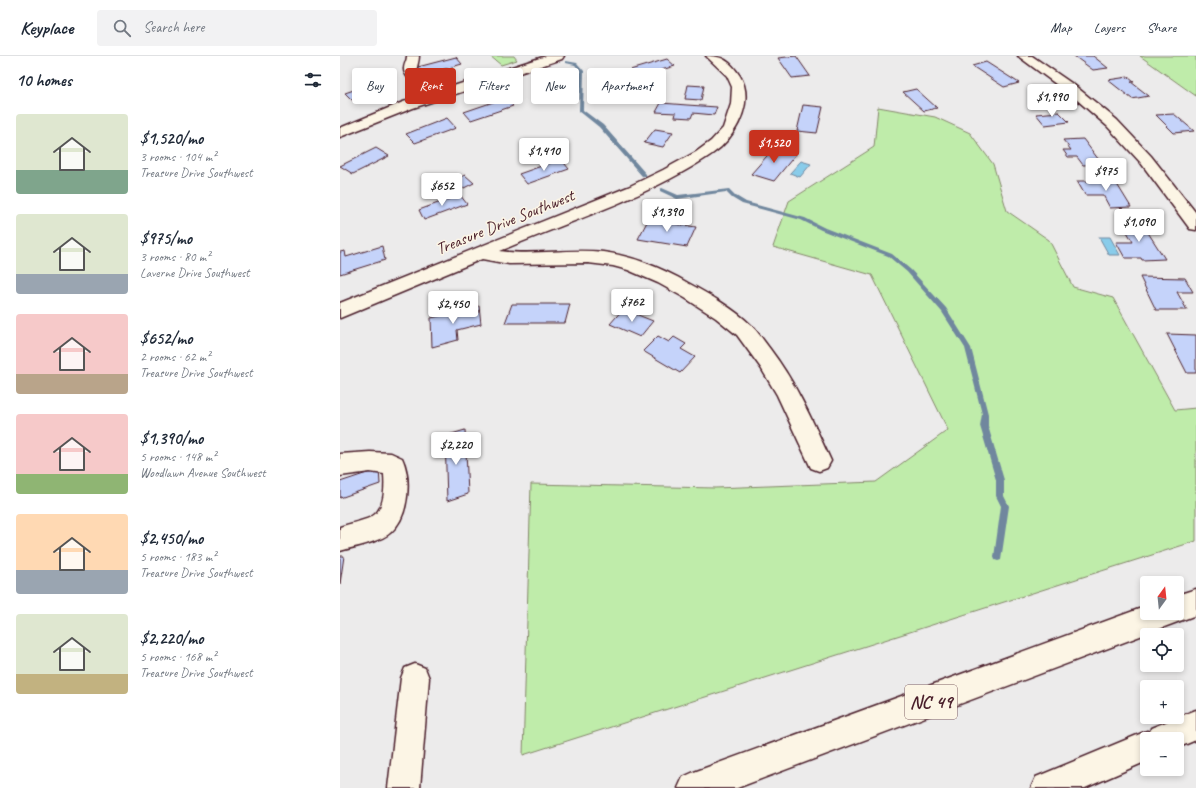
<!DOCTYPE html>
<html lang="en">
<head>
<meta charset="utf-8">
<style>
	:root { --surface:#fff; --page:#f2f2f3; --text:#1f2937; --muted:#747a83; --line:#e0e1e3; --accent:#c8321e }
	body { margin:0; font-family:Caveat,sans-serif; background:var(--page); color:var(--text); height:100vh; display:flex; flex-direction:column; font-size:15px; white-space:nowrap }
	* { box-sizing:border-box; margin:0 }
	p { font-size:13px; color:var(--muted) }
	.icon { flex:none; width:22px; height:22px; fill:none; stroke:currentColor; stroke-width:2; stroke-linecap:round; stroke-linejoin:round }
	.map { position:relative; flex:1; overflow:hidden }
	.sheet { display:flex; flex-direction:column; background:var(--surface); width:340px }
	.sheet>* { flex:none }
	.guide { position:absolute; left:12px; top:12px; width:380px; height:36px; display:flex; gap:8px }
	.needle { width:26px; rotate:15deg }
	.buttons { position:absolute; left:800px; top:520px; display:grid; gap:8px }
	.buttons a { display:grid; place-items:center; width:44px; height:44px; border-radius:4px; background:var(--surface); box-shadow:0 2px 6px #0003; font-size:20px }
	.price { position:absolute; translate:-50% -34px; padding:0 9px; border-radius:4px; background:#fff; color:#222; font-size:13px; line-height:26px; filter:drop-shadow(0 1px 2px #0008) }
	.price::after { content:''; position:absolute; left:50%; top:24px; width:12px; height:9px; margin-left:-6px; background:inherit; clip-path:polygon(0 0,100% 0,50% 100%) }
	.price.active { background:var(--accent); color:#fff }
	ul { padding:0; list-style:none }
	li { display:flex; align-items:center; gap:12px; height:100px; padding:0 16px }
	li span { display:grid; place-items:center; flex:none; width:112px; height:80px; border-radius:4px; color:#555 }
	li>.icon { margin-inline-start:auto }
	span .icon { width:48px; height:48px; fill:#fffc; stroke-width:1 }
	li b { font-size:17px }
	h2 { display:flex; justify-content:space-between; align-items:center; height:48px; padding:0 16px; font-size:17px }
	.pill { padding:0 14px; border-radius:4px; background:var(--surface); box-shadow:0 2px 6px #0003; font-size:14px; line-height:36px }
	.pill.active { background:var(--accent); color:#fff }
	header { display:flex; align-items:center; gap:24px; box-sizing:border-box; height:56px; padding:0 20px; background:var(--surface); border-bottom:1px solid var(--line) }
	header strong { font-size:19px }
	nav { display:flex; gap:22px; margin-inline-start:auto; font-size:14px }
	.search { width:280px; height:36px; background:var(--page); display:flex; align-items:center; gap:10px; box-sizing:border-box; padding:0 14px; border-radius:4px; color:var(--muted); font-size:15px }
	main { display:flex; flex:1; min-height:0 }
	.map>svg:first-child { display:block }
	.green { fill:#bfecaa; stroke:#84866a }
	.water { fill:#89ccea; stroke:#70879e }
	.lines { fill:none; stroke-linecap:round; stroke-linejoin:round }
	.stream { fill:#70879e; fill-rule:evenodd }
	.building { fill:#c5d3fa; stroke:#4a1f2b }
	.minor-casing { stroke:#4a1f2b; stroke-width:3 }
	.highway-casing { stroke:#4a1f2b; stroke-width:3 }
	.minor { fill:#fcf5e5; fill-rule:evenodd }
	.highway { fill:#fcf5e5; fill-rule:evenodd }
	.labels { text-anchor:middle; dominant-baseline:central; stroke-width:3; stroke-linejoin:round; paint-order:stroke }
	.far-street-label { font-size:17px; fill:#4a1f2b; stroke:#fcf5e5 }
	.shield { fill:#fcf5e5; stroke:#7f5f63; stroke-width:1 }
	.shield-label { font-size:19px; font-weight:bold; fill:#4a1f2b }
</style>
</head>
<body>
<header>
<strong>Keyplace</strong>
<div class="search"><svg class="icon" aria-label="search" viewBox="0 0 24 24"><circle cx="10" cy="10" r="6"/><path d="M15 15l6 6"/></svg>Search here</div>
<nav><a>Map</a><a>Layers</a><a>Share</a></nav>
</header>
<main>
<section class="sheet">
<h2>10 homes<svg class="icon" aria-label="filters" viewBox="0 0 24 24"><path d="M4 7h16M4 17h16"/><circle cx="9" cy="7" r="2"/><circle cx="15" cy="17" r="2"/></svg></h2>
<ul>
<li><span style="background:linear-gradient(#dfe7d0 70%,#7fa58c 0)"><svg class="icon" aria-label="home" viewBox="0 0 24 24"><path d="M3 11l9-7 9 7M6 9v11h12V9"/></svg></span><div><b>$1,520/mo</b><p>3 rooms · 104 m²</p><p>Treasure Drive Southwest</p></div></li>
<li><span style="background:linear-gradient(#dfe7d0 75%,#9aa5b1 0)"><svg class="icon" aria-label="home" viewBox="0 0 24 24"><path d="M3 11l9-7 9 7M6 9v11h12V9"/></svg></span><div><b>$975/mo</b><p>3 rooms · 80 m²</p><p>Laverne Drive Southwest</p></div></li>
<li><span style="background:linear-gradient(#f6c9c9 75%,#b9a48a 0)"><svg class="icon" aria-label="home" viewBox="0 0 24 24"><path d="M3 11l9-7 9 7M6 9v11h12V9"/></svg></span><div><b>$652/mo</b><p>2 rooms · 62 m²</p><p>Treasure Drive Southwest</p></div></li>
<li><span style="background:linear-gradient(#f6c9c9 75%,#8fb573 0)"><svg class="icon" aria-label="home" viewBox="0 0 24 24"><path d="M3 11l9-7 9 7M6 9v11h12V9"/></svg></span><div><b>$1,390/mo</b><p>5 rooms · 148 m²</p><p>Woodlawn Avenue Southwest</p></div></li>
<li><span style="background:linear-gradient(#ffd9b3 70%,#9aa5b1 0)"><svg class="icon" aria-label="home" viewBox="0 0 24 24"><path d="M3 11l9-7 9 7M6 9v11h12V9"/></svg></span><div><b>$2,450/mo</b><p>5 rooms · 183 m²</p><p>Treasure Drive Southwest</p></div></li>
<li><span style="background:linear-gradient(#dfe7d0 75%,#c2b280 0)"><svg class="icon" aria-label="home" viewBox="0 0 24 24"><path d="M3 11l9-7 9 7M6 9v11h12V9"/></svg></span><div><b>$2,220/mo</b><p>5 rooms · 168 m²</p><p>Treasure Drive Southwest</p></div></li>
</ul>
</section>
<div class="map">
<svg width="856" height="732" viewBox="0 0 856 732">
	<rect width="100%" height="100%" fill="#ecebeb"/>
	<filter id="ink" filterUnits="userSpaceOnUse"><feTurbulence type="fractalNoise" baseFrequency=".025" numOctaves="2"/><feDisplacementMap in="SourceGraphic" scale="8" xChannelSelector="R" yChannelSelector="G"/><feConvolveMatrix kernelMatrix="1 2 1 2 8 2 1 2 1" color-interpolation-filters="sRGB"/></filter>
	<g filter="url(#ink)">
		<!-- green -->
		<path class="green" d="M150,0h24l3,4 -16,5z
			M800,0h56v40z
			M538,51l57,10 35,16 23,31 14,47 42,29 24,47 40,11 62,112 21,-2v133l-673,214 8,-271 184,4 161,-6 72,-52 -76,-155 -99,-28 16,-46 85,-54z"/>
		<!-- water -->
		<path class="water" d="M461,105l10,3 -11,13 -10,-4z
			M759,181h11l10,18h-11z"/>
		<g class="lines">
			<!-- stream -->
			<path class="stream" d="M226,5l11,2 7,8 -1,39 20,15 43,49v2h-4l-43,-49 -20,-16 1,-40 -5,-6 -9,-2z
				M322,132l16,7 51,-6 7,7 10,6 59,16 20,10 67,26 19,16 35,38 25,40 17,66v12l16,54v16l5,10 -8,54 -3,1 -3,-1 -1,-3 7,-51 -5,-10v-16l-16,-54 2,-12 -17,-66 -23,-36 -35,-40 -19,-16 -67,-26 -20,-10 -59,-16 -10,-6 -6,-6 -49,7 -17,-8v-2z"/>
		</g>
		<!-- building -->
		<path class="building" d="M456,0l14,20 -18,2 -14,-20z
			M734,0h19l15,12 -15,2z
			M116,1l6,7 -42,12 -6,-8z
			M327,3l8,7 -38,11 -7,-7z
			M646,6l33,21 -15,4 -32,-21z
			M788,21l6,5h-3l18,14 -17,3 -24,-19z
			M43,24l8,7 -38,14 -8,-8z
			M348,29l16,1 -3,14 -16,-1z
			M576,33l21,19 -13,3 -21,-19z
			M165,42l8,8 -42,14 -7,-8z
			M321,47l26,2 30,2 -3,8 -21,-2 -2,5 -16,-1 1,-4 -20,-1z
			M463,49l20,2 -6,26 -20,-2z
			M719,56l10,10 -24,3 -9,-11z
			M834,58l20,17 -20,2 -18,-18z
			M107,62l9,10 -41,15 -9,-9z
			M315,73l18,3 -10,15 -19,-4z
			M743,83l19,25 -19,1 -6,-8h-9l-5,-7h8l-8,-10z
			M36,92l13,8 -36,18 -13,-8z
			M434,92l22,6 -22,27 -23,-7z
			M221,103l8,10 -42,15 -8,-10z
			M125,119l9,8 -18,9 -9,-8z
			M737,125h38l16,26 -21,1 -7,-13h-18z
			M120,139l7,9 -43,16 -5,-10z
			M308,164l48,7 -9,20 -49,-8z
			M780,164h20l25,39 -23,1 -1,-2h-16l-9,-16h17z
			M42,190l3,14 -45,14v-22l5,-1 1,6z
			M800,221l45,1 8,14h-16l10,18h-31z
			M172,248h58l-5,19h-60z
			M139,250l2,18 -24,6 1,10 -26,7 -1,-29z
			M283,253l30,12 -13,16 -30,-13z
			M827,278l29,1v38h-9z
			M318,280l11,6 5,-5 12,7 -5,5 14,8 -15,16 -37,-22z
			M125,374l3,64 -21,7 -2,-65z
			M39,413l1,15 -40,14v-16z
			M0,500h4l-4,28z"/>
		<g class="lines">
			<defs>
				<path id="minor" d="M67,0h12c0,6 -3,11 -2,16l18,20 111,-36h18l-2,3 -149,49 -73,29v-9l63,-26 21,-6c-5,-6 -21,-21 -20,-27 0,-5 3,-8 3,-13z
					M366,0c17,0 24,5 34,20 14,23 -1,54 -19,71 -12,10 -26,18 -40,26 -57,32 -121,52 -181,78 34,5 69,-3 103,1 30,4 59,16 85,31 22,12 45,25 63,42 7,7 13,16 19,24 26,34 43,73 61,112l-4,7 -8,3 -8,-3 -34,-73 -16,-27 -24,-33 -21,-17 -31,-20 -27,-15 -30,-13 -15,-4 -25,-3 -79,1 -27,-5 -142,59v-15l288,-116 35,-17 33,-18 15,-11 12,-13 8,-24 1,-17 -5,-11z
					M678,0h14l42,29 43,35 34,36 45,57v17l-6,-1 -49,-66 -34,-37 -31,-27z
					M30,396l21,1 11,5c10,21 7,60 -12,75 -10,9 -37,14 -50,18v-24c10,-4 21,-5 31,-10 14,-7 14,-30 13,-43l-14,-2 -30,4v-22z
					M75,608l10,4 4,10 -9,110h-32l13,-110 4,-10z"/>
				<path id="highway" d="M856,533v26l-459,173h-59l5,-11 11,-5 453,-166v7h30v-18z
					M856,654v30l-19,8v-9h-30v22l-62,27h-54l5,-11 111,-46 3,1 1,-4z"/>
			</defs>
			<!-- minor casing -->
			<use href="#minor" class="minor-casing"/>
			<!-- highway casing -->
			<use href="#highway" class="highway-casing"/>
			<!-- minor -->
			<use href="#minor" class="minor"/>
			<!-- highway -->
			<use href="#highway" class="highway"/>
		</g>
	</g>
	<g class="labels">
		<!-- far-street labels -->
		<g class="far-street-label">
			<text transform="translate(165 166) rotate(-22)">Treasure Drive Southwest</text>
		</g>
		<!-- shield labels -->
		<rect class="shield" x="565" y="629" width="52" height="34" rx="3"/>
		<g class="shield-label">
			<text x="591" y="646">NC 49</text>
		</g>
	</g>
</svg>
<div class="buttons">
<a><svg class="needle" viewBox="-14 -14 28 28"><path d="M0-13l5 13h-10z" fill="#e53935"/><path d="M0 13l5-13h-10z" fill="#747a83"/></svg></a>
<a><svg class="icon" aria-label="locate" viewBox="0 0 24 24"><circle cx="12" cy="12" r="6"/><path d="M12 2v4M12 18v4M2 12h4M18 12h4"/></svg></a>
<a>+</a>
<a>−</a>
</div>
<b class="price" style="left:712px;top:62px">$1,990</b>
<b class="price active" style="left:434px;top:108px">$1,520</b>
<b class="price" style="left:204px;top:116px">$1,410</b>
<b class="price" style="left:766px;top:136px">$975</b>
<b class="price" style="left:102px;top:151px">$652</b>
<b class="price" style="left:327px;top:177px">$1,390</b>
<b class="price" style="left:799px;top:187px">$1,090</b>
<b class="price" style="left:292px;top:267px">$762</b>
<b class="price" style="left:113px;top:269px">$2,450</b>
<b class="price" style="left:116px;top:410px">$2,220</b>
<div class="guide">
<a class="pill">Buy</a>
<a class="pill active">Rent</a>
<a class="pill">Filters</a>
<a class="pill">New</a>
<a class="pill">Apartment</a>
</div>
</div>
</main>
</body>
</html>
